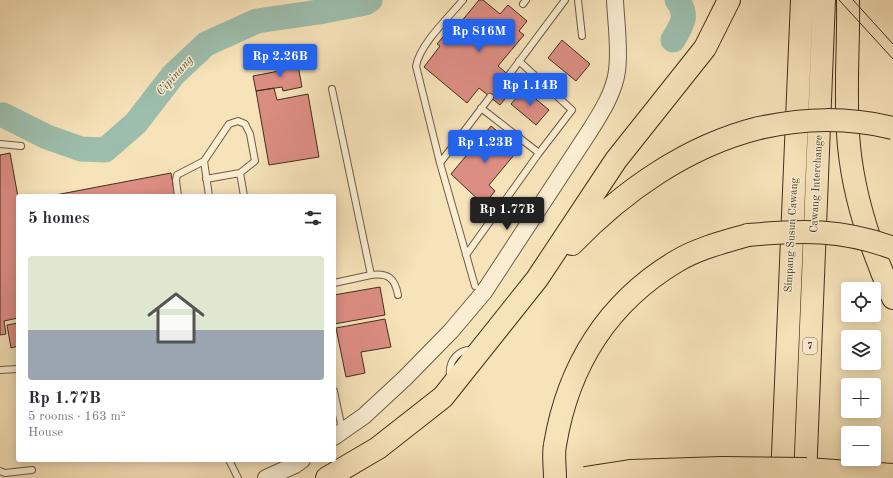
<!DOCTYPE html>
<html lang="en">
<head>
<meta charset="utf-8">
<style>
	:root { --surface:#fff; --page:#f7f7f7; --text:#2b2b33; --muted:#7c7c81; --accent:#2563eb }
	body { margin:0; font-family:"Old Standard TT",serif; background:var(--page); color:var(--text); height:100vh; display:flex; flex-direction:column; font-size:15px; white-space:nowrap }
	* { box-sizing:border-box; margin:0 }
	p { font-size:13px; color:var(--muted) }
	.icon { flex:none; width:22px; height:22px; fill:none; stroke:currentColor; stroke-width:2; stroke-linecap:round; stroke-linejoin:round }
	.map { position:relative; flex:1; overflow:hidden }
	.details { position:absolute; left:16px; top:194px; width:320px; height:268px; display:flex; flex-direction:column; background:var(--surface); border-radius:4px; box-shadow:0 2px 10px #0003 }
	.details>* { flex:none }
	.tools { position:absolute; left:841px; top:282px; display:grid; gap:8px }
	.tools a { display:grid; place-items:center; width:40px; height:40px; border-radius:4px; background:var(--surface); box-shadow:0 2px 10px #0003; font-size:20px }
	.price { position:absolute; translate:-50% -34px; padding:0 9px; border-radius:4px; background:var(--accent); color:#fff; font-size:13px; line-height:26px; filter:drop-shadow(0 1px 2px #0008) }
	.price::after { content:''; position:absolute; left:50%; top:24px; width:12px; height:9px; margin-left:-6px; background:inherit; clip-path:polygon(0 0,100% 0,50% 100%) }
	.price.active { background:#222; color:#fff }
	ul { padding:0; list-style:none }
	li { display:grid; align-content:center; gap:8px; height:212px; padding:0 12px }
	li span { display:grid; place-items:center; height:124px; border-radius:4px; color:#555 }
	li>.icon { margin-inline-start:auto }
	span .icon { width:72px; height:72px; fill:#fffc; stroke-width:1 }
	li b { font-size:17px }
	h2 { display:flex; justify-content:space-between; align-items:center; height:48px; padding:0 12px; font-size:17px }
	.map>svg:first-child { display:block }
	.lines { fill:none; stroke-linecap:round; stroke-linejoin:round }
	.river { stroke:#9dbead; stroke-width:25 }
	.building { fill:#dd8e84; stroke:#402f1b }
	.service-casing { stroke:#6e5c43; stroke-width:8 }
	.tertiary-casing { stroke:#6e5c43; stroke-width:18 }
	.motorway-casing { stroke:#402f1b; stroke-width:24 }
	.service { stroke:#faedd2; stroke-width:6 }
	.tertiary { stroke:#faedd2; stroke-width:16 }
	.motorway { stroke:#f7e3ba; stroke-width:22 }
	.tram { stroke:#402f1b; stroke-width:1 }
	.motorway-bridge-casing { stroke:#402f1b; stroke-width:24; stroke-linecap:butt }
	.motorway-bridge { stroke:#f7e3ba; stroke-width:22 }
	.labels { text-anchor:middle; dominant-baseline:central; stroke-width:3; stroke-linejoin:round; paint-order:stroke }
	.shield { fill:#faedd2; stroke:#786852; stroke-width:1 }
	.shield-label { font-size:10px; font-weight:bold; fill:#402f1b }
	.street-label { font-size:11px; fill:#402f1b; stroke:#faedd2 }
	.water-label { font-size:12px; font-style:italic; fill:#575340; stroke:#faedd2 }
</style>
</head>
<body>
<div class="map">
<svg width="893" height="478" viewBox="0 0 893 478">
	<rect width="100%" height="100%" fill="#f7e3ba"/>
	<filter id="stains"><feTurbulence type="fractalNoise" baseFrequency=".005" numOctaves="4"/><feColorMatrix values="0 0 0 0 .2 0 0 0 0 .09 0 0 0 0 .02 0 0 0 .5 -.17"/></filter>
	<radialGradient id="worn" r=".72"><stop offset=".6" stop-color="#630" stop-opacity="0"/><stop offset="1" stop-color="#630" stop-opacity=".3"/></radialGradient>
	<g class="lines">
		<!-- river -->
		<path class="river" d="M673,40c9,-16 16,-24 4,-40
			M0,115h3l44,22 34,12 24,1 31,-27 37,-48 33,-31 51,-23 62,-9 46,-9 5,-3"/>
	</g>
	<!-- building -->
	<path class="building" d="M479,0h4l17,14 8,-9 19,16 -8,10 5,4 -26,31 20,17 -18,22 -21,-17 -12,15 -43,-36 16,-21 -3,-2 11,-13 3,3z
		M562,40l28,24 -14,17 -28,-23z
		M297,60l5,27 -19,4 -1,-4 -26,4 -3,-15 26,-5 -1,-7z
		M274,88l3,12 31,-6 11,63 -50,8 -13,-74z
		M524,89l25,21 -13,15 -25,-21z
		M491,126l28,23 -30,36 6,6 -11,14 -33,-31z
		M10,153l8,44v121l-14,3 2,13 -6,1v-180z
		M171,173l4,23h-125z
		M380,287l5,28 -51,9v-29z
		M385,319l6,28 -30,5 4,21 -19,4 -10,-49z
		M18,323v23l-7,2 -4,-23z"/>
	<g class="lines">
		<defs>
			<path id="service" d="M463,0c-14,17 -43,44 -47,66l24,97 35,123
				M578,0l4,36
				M523,4l3,-4
				M509,75l56,-75
				M332,89l39,186 -37,8
				M481,108l58,45
				M0,144l21,2
				M204,161l5,35
				M440,163l50,-66
				M206,179l34,-6
				M178,196l-2,-16 1,-5 27,-14 25,-37 9,-3 7,3 5,10 5,27 -15,12 4,23
				M466,255l73,-102 33,-43 -53,-49
				M371,275c17,-2 24,3 27,20
				M0,370l18,-1
				M450,377c-2,-16 8,-29 25,-27
				M334,391l8,38
				M229,460l9,18
				M0,471l5,2 27,-3"/>
			<path id="tertiary" d="M334,437l30,-21 41,-38 46,-47 33,-39 105,-160c12,-19 25,-39 28,-61 3,-23 -1,-48 -2,-71
				M266,478l29,-13 7,-5"/>
			<path id="motorway" d="M848,0c1,48 -4,98 1,146 5,53 22,103 44,152
				M572,244c51,-53 115,-98 187,-116
				M807,469l86,6
				M327,478l51,-30 65,-51 94,-118 79,-119 89,-112 24,-48
				M555,478c0,-11 -2,-23 0,-33 13,-79 53,-143 122,-184 22,-13 47,-19 71,-26
				M782,478l20,-478
				M805,478l19,-478"/>
		</defs>
		<!-- service casing -->
		<use href="#service" class="service-casing"/>
		<!-- tertiary casing -->
		<use href="#tertiary" class="tertiary-casing"/>
		<!-- motorway casing -->
		<use href="#motorway" class="motorway-casing"/>
		<!-- service -->
		<use href="#service" class="service"/>
		<!-- tertiary -->
		<use href="#tertiary" class="tertiary"/>
		<!-- motorway -->
		<use href="#motorway" class="motorway"/>
		<!-- tram -->
		<path class="tram" d="M839,0l54,59
			M853,0l40,44"/>
		<defs>
			<path id="motorway-bridge" d="M759,128c46,-10 88,-11 134,0
				M748,235c54,-5 94,-6 145,13
				M585,478l45,-7 92,-3 85,1"/>
		</defs>
		<!-- motorway-bridge casing -->
		<use href="#motorway-bridge" class="motorway-bridge-casing"/>
		<!-- motorway-bridge -->
		<use href="#motorway-bridge" class="motorway-bridge"/>
	</g>
	<g class="labels">
		<!-- shield labels -->
		<rect class="shield" x="803" y="338" width="14" height="16" rx="3"/>
		<g class="shield-label">
			<text x="810" y="346">7</text>
		</g>
		<!-- street labels -->
		<g class="street-label">
			<text transform="translate(817 184) rotate(-87)">Cawang Interchange</text>
			<text transform="translate(792 235) rotate(-87)">Simpang Susun Cawang</text>
		</g>
		<!-- water labels -->
		<g class="water-label">
			<text transform="translate(175 76) rotate(-48)">Cipinang</text>
		</g>
	</g>
	<rect width="100%" height="100%" filter="url(#stains)"/>
	<rect width="100%" height="100%" fill="url(#worn)"/>
</svg>
<div class="tools">
<a><svg class="icon" aria-label="locate" viewBox="0 0 24 24"><circle cx="12" cy="12" r="6"/><path d="M12 2v4M12 18v4M2 12h4M18 12h4"/></svg></a>
<a><svg class="icon" aria-label="layers" viewBox="0 0 24 24"><path d="M12 4l9 5-9 5-9-5zM3 14l9 5 9-5"/></svg></a>
<a>+</a>
<a>−</a>
</div>
<b class="price" style="left:479px;top:53px">Rp 816M</b>
<b class="price" style="left:280px;top:78px">Rp 2.26B</b>
<b class="price" style="left:530px;top:107px">Rp 1.14B</b>
<b class="price" style="left:485px;top:164px">Rp 1.23B</b>
<b class="price active" style="left:507px;top:231px">Rp 1.77B</b>
<section class="details">
<h2>5 homes<svg class="icon" aria-label="filters" viewBox="0 0 24 24"><path d="M4 7h16M4 17h16"/><circle cx="9" cy="7" r="2"/><circle cx="15" cy="17" r="2"/></svg></h2>
<ul>
<li><span style="background:linear-gradient(#dfe7d0 60%,#9aa5b1 0)"><svg class="icon" aria-label="home" viewBox="0 0 24 24"><path d="M3 11l9-7 9 7M6 9v11h12V9"/></svg></span><div><b>Rp 1.77B</b><p>5 rooms · 163 m²</p><p>House</p></div></li>
</ul>
</section>
</div>
</body>
</html>
